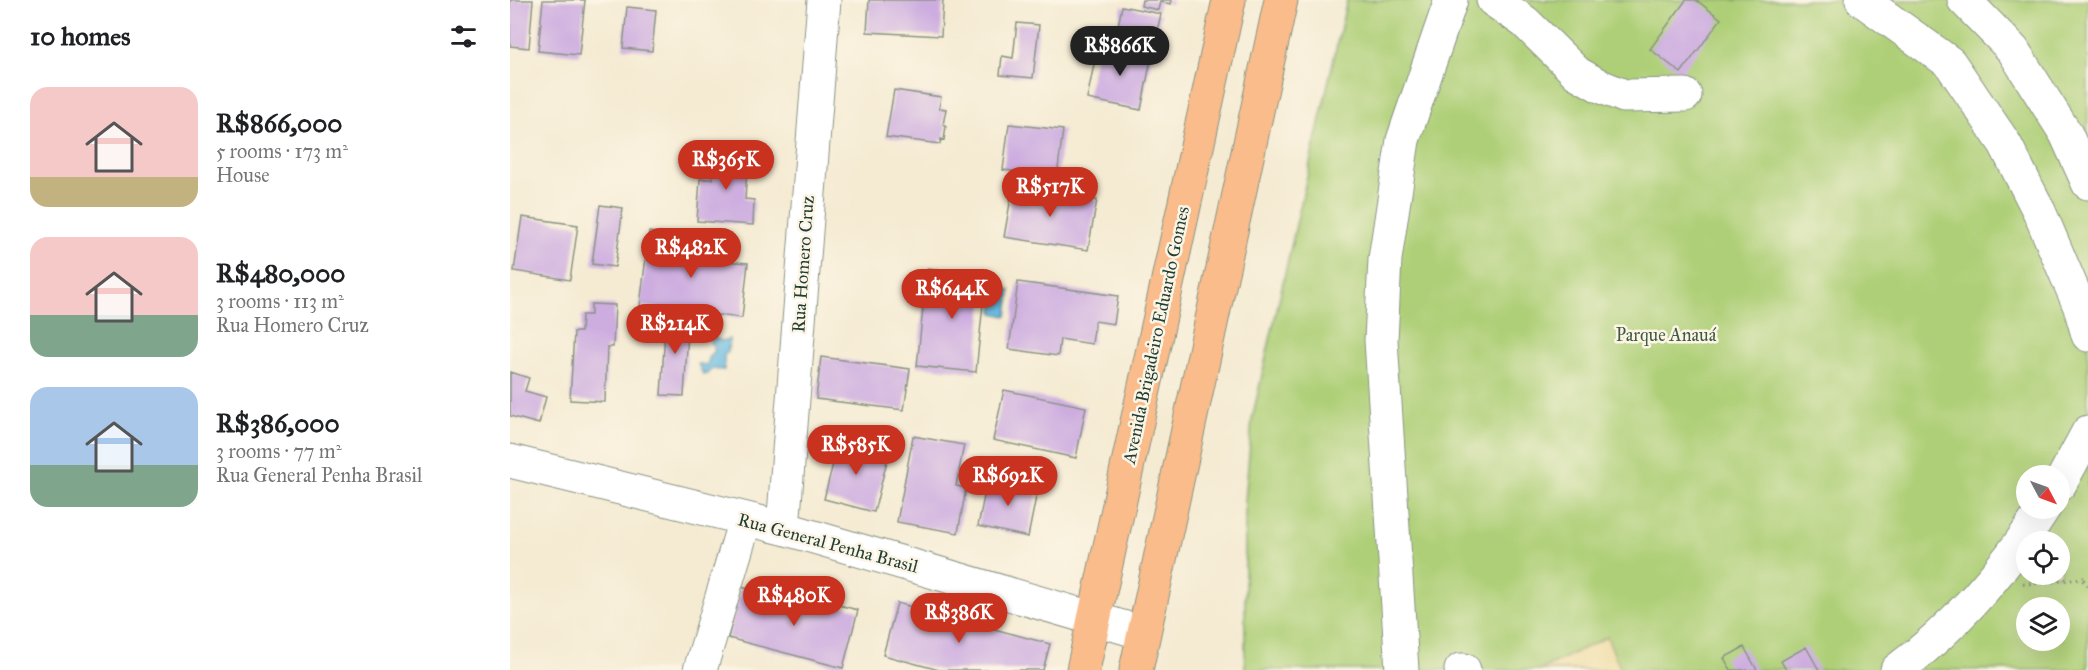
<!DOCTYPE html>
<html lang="en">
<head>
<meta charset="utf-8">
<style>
	:root { --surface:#fff; --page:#f2f2f2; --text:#202124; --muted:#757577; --accent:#c8321e }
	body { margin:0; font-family:"IM FELL Great Primer",serif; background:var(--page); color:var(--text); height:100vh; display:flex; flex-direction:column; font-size:22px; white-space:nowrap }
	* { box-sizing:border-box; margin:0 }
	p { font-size:20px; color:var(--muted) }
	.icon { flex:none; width:33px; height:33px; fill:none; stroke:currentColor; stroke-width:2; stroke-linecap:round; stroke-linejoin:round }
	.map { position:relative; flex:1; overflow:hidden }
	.details { display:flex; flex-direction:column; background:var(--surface); width:510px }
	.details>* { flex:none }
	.needle { width:39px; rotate:131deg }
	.fabs { position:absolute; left:1506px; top:465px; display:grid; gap:12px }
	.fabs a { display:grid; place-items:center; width:54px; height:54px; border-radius:50%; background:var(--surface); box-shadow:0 6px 24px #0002; font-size:30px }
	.price { position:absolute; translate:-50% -51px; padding:0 14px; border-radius:21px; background:var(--accent); color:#fff; font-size:20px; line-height:39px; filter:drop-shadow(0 2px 3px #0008) }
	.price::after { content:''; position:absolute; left:50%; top:36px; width:18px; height:14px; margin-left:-9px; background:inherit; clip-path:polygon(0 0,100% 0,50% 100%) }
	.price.on { background:#222; color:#fff }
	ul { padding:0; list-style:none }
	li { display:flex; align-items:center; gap:18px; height:150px; padding:0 30px }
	li span { display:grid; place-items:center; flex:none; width:168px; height:120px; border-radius:18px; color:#555 }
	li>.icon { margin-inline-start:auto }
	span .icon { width:72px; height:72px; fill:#fffc; stroke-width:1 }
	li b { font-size:26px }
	h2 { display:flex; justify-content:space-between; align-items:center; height:72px; padding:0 30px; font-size:26px }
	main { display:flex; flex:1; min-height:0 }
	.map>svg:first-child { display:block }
	.green { fill:#aecf77; stroke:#668656; stroke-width:1.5; fill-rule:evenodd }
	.sand { fill:#eeda9e; stroke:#868c69; stroke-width:1.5 }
	.water { fill:#68bbe3; stroke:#447c8c; stroke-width:1.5 }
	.building { fill:#cdade0 }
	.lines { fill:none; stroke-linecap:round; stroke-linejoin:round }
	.minor-casing { stroke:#8a9484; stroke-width:35 }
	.major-casing { stroke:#8a9484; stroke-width:35 }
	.path { stroke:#8a9484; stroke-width:4; stroke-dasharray:1.5 4.5; stroke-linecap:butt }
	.minor { stroke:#fff; stroke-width:33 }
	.major { stroke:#f9bc8a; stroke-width:33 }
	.labels { text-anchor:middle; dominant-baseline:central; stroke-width:5; stroke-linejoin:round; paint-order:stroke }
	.street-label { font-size:18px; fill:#1f3d34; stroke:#fcf5e5 }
	.park-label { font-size:18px; fill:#3c5a41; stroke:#fcf5e5 }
</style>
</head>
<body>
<main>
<section class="details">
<h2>10 homes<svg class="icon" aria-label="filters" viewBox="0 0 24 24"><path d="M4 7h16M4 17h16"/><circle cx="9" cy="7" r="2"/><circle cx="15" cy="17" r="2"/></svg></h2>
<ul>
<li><span style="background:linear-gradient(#f6c9c9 75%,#c2b280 0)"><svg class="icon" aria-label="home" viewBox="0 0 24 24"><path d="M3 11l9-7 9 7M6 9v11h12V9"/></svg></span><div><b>R$866,000</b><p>5 rooms · 173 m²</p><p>House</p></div></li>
<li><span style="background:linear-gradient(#f6c9c9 65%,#7fa58c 0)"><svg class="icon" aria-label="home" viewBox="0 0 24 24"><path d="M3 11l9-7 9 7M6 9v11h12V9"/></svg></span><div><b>R$480,000</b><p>3 rooms · 113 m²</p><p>Rua Homero Cruz</p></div></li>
<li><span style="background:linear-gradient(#a9c7e8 65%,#7fa58c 0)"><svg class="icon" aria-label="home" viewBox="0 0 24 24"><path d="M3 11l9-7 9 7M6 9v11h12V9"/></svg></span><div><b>R$386,000</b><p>3 rooms · 77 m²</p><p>Rua General Penha Brasil</p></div></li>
</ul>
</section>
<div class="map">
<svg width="1578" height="670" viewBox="0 0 1578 670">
	<rect width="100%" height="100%" fill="#fcf5e5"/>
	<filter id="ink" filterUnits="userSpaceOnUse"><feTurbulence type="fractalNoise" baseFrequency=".0167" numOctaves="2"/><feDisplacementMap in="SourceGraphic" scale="12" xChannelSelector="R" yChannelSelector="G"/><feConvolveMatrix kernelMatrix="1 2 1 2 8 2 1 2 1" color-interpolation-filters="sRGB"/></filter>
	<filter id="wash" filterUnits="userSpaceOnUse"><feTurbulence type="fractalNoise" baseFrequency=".008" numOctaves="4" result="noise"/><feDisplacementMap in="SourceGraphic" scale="24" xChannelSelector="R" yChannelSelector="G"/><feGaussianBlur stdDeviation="1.35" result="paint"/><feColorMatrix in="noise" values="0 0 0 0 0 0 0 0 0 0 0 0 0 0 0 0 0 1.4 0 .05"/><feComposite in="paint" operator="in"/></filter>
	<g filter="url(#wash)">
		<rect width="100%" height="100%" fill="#f5ebd3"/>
		<!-- green -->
		<path class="green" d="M837,0h741v670h-843v-169l7,-82zM1516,476h34v32h-34zM1516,542h34v32h-34zM1516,608h34v32h-34z"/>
		<!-- sand -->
		<path class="sand" d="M1097,637l14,33h-82z"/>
		<!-- water -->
		<path class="water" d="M486,288l14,2 -3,26 -14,-3z
			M202,337l10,4 7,-2 -1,13 -4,3v15l-13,-1 -3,5h-5l-5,-10 9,1 3,-9 5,-5 -5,-10z"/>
		<g id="blocks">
			<!-- building -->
			<path class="building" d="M0,0h23l-4,48 -19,-2z
				M33,0h42l-6,55 -41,-4z
				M359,0h74l-2,36 -74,-4z
				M632,0h30l-1,4 -11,-2 -2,8 -17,-4z
				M1176,0h10l25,19 -40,54 -31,-24z
				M612,6l39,8 -7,30 -38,-8z
				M117,7l29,3 -4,41 -29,-3z
				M507,23l22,2 -6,53 -33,-3 2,-19 11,2z
				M588,44l54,10 -11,56 -54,-11z
				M384,90l47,7 -2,11 7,1 -3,16 3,1 -2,14 -3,-1 -1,5 -54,-7z
				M499,124l54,6 -6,46 -54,-6z
				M204,150l34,3 -3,46 9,1 -1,25 -56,-4 3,-42h12z
				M503,186l84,14 -9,50 -84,-13z
				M90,205l23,3 -8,59 -23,-3z
				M12,217l56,8 -8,55 -56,-9z
				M139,232l48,6 -2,20 12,1v-7l17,2 -1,7 25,2 -6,55 -102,-12z
				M417,269l59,6 -10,97 -59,-6z
				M508,282l100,14 -4,28 -19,-3 -3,23 -32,-5 -2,17 -49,-7z
				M81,304l24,1 -2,42h-6l-2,55 -35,-2 4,-68h7l1,-17h9z
				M156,314l23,1 -5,81 -23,-1z
				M311,357l89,12 -6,41 -88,-11z
				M0,372l19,6 -4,13 21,6 -7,27 -29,-8z
				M494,390l82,17 -10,51 -83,-18z
				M403,436l51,9 -8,41 10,2 -8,45 -61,-11z
				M329,440l50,13 -15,59 -50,-13z
				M478,477l50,10 -10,50 -50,-11z
				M231,587l76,20 2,-7 39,10 -15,58 -115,-30z
				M387,603l153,41 -7,26h-104l-56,-15z
				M1234,647l13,23h-26l-7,-12z
				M1296,647l13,23h-33l-5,-9z"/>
		</g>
	</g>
	<g filter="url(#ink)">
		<use href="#blocks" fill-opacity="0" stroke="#8a9484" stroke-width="1.5"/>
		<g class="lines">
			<defs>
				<path id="minor" d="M983,0l32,22 52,51 23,13 24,10 61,-1
					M1352,0l88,63 55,81 34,67 41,96 8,28
					M1454,0l49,50 53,84 22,49
					M0,461l273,67 360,105
					M1550,484l28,-52
					M273,528l41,-528
					M190,670l45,-150
					M892,670l-21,-330 4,-81 18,-119 48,-140
					M951,670h3
					M1387,670c58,-43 108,-101 147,-162"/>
				<path id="major" d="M573,670l146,-670
					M626,670l145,-670"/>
			</defs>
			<!-- minor casing -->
			<use href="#minor" class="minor-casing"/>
			<!-- major casing -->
			<use href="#major" class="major-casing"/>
			<!-- path -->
			<path class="path" d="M1573,580l5,7
				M1513,584l65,-6"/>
			<!-- minor -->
			<use href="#minor" class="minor"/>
			<!-- major -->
			<use href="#major" class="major"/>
		</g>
	</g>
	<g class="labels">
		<!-- street labels -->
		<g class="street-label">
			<text transform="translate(293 264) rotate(-86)">Rua Homero Cruz</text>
			<text transform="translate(646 335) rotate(-78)">Avenida Brigadeiro Eduardo Gomes</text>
			<text transform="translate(318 543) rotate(15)">Rua General Penha Brasil</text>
		</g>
		<!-- park labels -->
		<g class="park-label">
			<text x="1156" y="335">Parque Anauá</text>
		</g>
	</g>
</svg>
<div class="fabs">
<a><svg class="needle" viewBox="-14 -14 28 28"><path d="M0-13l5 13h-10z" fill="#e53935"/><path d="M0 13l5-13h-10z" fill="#757577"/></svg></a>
<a><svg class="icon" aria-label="locate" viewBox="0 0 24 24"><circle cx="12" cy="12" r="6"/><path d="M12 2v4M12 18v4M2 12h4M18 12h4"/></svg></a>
<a><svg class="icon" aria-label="layers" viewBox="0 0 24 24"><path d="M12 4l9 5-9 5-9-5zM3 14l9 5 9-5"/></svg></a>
</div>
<b class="price on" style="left:610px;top:77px">R$866K</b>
<b class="price" style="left:216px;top:191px">R$365K</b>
<b class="price" style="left:540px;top:218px">R$517K</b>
<b class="price" style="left:181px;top:279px">R$482K</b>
<b class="price" style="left:442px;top:320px">R$644K</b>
<b class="price" style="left:165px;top:355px">R$214K</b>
<b class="price" style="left:346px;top:476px">R$585K</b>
<b class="price" style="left:498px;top:507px">R$692K</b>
<b class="price" style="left:284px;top:627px">R$480K</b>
<b class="price" style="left:449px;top:644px">R$386K</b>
</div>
</main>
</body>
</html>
